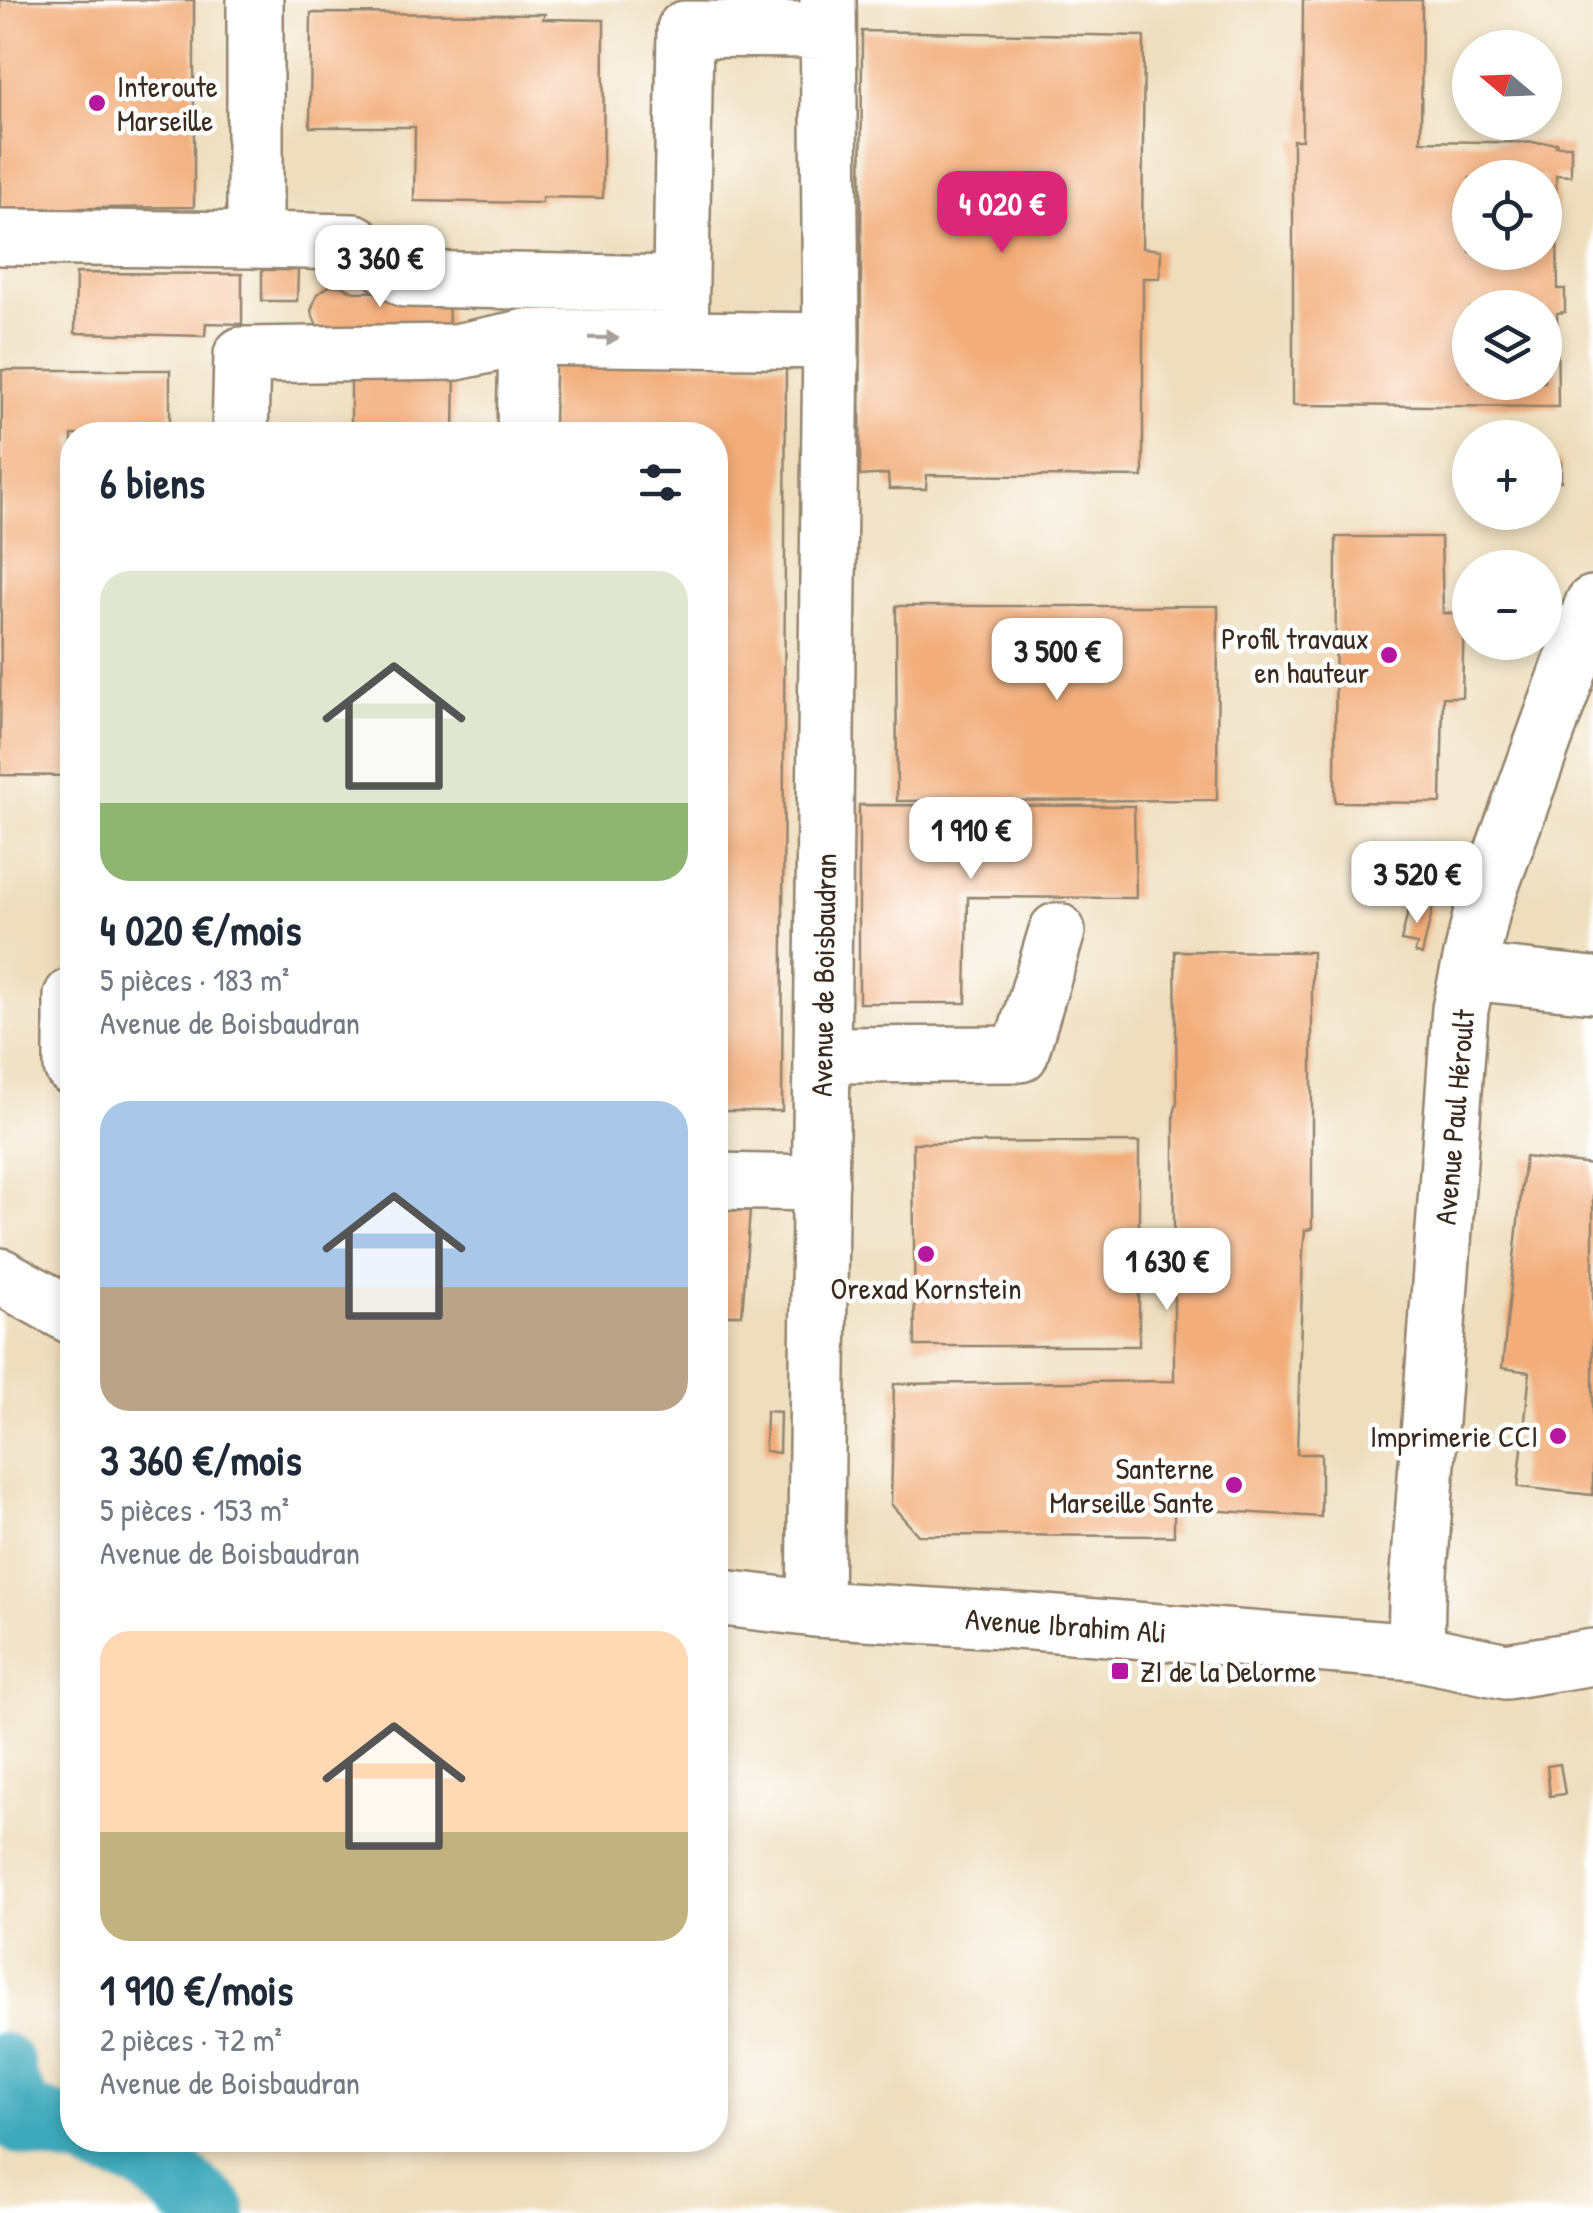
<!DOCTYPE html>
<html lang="fr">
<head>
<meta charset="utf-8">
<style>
	:root { --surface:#fff; --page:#f6f6f7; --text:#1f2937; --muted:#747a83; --accent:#db2777 }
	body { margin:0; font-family:"Patrick Hand",sans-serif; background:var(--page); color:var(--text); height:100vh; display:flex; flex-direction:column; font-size:38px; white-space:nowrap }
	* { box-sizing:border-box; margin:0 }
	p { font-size:32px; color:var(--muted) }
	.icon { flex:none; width:55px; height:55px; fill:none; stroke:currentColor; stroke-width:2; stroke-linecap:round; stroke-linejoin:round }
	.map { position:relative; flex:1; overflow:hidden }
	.drawer { position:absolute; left:60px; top:422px; width:668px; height:1730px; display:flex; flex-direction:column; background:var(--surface); border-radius:40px; box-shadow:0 5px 15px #0003 }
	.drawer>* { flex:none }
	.needle { width:65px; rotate:289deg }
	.buttons { position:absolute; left:1452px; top:30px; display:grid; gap:20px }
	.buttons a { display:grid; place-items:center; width:110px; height:110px; border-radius:50%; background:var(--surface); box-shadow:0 5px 15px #0003; font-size:50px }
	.price { position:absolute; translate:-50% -85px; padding:0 22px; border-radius:20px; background:#fff; color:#222; font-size:32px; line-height:65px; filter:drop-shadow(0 2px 5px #0008) }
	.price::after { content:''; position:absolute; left:50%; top:60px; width:30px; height:22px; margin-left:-15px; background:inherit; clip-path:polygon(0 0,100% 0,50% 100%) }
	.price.current { background:var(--accent); color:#fff }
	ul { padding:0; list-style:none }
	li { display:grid; align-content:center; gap:20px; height:530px; padding:0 40px }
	li span { display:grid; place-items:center; height:310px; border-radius:30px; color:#555 }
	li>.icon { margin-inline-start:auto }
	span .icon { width:180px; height:180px; fill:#fffc; stroke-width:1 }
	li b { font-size:42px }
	h2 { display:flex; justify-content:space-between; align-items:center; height:120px; padding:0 40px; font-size:42px }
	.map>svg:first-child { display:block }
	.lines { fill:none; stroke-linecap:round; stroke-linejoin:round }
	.river { stroke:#3ca9bb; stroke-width:70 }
	.building { fill:#f2ad7a; fill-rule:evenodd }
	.minor-casing { stroke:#94846e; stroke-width:60 }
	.minor { stroke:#fff; stroke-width:55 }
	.oneway { fill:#a79f9a }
	.poi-dot { fill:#b5179e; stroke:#fff; stroke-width:4 }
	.labels { text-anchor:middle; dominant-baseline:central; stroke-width:9; stroke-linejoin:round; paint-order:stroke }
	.poi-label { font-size:30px; fill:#3b2a1e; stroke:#fff; text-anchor:end }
	.street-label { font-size:30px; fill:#3b2a1e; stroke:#fff }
</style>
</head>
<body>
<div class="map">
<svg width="1593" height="2213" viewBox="0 0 1593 2213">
	<rect width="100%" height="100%" fill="#fff"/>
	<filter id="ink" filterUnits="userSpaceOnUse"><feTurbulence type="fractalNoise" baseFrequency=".01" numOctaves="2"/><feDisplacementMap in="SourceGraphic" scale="20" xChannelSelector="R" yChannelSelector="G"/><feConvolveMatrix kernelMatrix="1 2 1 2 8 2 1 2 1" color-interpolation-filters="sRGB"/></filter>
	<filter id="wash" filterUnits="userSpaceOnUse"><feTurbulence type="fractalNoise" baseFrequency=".0048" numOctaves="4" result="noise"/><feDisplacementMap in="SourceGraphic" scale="40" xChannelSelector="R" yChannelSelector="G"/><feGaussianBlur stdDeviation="2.25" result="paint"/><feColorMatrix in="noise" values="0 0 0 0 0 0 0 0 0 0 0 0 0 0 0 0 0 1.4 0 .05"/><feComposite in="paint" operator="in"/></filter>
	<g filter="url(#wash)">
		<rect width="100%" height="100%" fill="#eedebe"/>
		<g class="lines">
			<!-- river -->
			<path class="river" d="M0,2067l3,16 21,38 48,10
				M98,2140l49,17 65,56"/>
		</g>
		<g id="blocks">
			<!-- building -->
			<path class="building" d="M0,0h194v207l-194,2z
				M1303,0h119l-1,141 136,2 -1,3h15v30l-15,-1 2,114h7v23l-8,1 1,94 -265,-2v-265h9zM1470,178h75v74h-75zM1470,308h75v74h-75z
				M311,13l234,1 -2,5 61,1 -1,178 -61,-1v6l-128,-2 1,-74h-105z
				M862,31l282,5 -2,212 19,2 -1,28h-17v199l-216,-2 -1,14h-37l-1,-15 -28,2z
				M262,270h36l-1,31h-35z
				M76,273l166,1v50l-36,-1 -1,13 -130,-3z
				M331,285l11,1 12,6 94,-1 1,38 -124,3 -8,-6 -6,-15 6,-17z
				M551,363l235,2 -4,746h-67v-676h-164z
				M455,368l-1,67h-103v-66z
				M2,370h168v65h-98v341l-72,-1z
				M1545,462h16v19h-16z
				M1336,537h105l2,76 21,1 -2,83h-19l-2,106 -106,-1z
				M896,606h322l-1,194 -320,1z
				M859,805l275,1 2,92 -168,-1 -2,106h-107z
				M1410,903l23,4 -11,48 -7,-3 2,-8 -16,-3z
				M1175,951l137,1v277l-7,1 -2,21 -6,203h24v63l-147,-9v28l-256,-1 -27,-31 3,-120 280,-3v-267l3,-11z
				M1139,1142v204h-224l-2,-203z
				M1525,1157l68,8v330l-75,-8 12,-115 -28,-4z
				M715,1209l35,2 -8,104h-27z
				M766,1411l14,1 -1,41 -14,-2z
				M1560,1764l5,30 -15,2 -3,-30z"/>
		</g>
	</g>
	<g filter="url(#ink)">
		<use href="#blocks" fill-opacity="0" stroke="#94846e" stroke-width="2.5"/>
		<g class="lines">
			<defs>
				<path id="minor" d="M828,30l-143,-1 -5,310 151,2
					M0,237l255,3v-240
					M255,240l99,2 52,37 275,5
					M240,435l2,-80 214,-3 71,-15 153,2
					M525,435l2,-98
					M1469,972l124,13
					M72,996v71
					M822,1055l198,-1 37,-123
					M715,1181l106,2
					M0,1276l72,40
					M715,1597l100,12 217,13 384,30 90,19 87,-14
					M815,1609l16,-1268 -3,-341
					M1416,1652l1,-51 43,-592 23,-102 110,-303"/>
			</defs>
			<!-- minor casing -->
			<use href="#minor" class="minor-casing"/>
			<!-- minor -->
			<use href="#minor" class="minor"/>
		</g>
		<!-- one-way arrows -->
		<defs><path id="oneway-solid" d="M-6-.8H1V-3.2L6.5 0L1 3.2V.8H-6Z" transform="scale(2.5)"/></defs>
		<use class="oneway" href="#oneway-solid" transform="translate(604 338) rotate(1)"/>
	</g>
	<!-- markers -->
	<g class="poi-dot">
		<circle cx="97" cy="103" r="10"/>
		<circle cx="1389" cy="655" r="10"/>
		<circle cx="926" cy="1254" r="10"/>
		<circle cx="1558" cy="1436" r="10"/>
		<circle cx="1234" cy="1485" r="10"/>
		<rect x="1110" y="1661" width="20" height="20" rx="5"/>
	</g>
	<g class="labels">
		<!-- poi labels -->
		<g class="poi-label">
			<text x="117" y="86" text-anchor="start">Interoute<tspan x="117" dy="34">Marseille</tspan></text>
			<text x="1369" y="638">Profil travaux<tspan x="1369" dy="34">en hauteur</tspan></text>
			<text x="926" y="1288" text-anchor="middle">Orexad Kornstein</text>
			<text x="1538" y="1436">Imprimerie CCI</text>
			<text x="1214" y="1468">Santerne<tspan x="1214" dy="34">Marseille Sante</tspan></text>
			<text x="1140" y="1671" text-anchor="start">ZI de la Delorme</text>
		</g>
		<!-- street labels -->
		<g class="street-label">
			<text transform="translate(823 975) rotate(-89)">Avenue de Boisbaudran</text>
			<text transform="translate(1454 1117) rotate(-85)">Avenue Paul Héroult</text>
			<text transform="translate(1066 1625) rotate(4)">Avenue Ibrahim Ali</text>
		</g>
	</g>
</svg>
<div class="buttons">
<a><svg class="needle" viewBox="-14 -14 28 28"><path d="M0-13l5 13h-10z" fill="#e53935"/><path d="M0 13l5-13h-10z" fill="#747a83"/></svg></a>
<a><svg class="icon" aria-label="locate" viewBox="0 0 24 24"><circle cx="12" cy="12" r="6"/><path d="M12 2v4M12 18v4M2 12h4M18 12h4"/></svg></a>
<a><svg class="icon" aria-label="layers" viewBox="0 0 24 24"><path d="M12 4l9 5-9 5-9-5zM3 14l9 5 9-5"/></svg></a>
<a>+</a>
<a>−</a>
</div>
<b class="price current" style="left:1002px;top:256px">4 020 €</b>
<b class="price" style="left:380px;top:310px">3 360 €</b>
<b class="price" style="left:1057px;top:703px">3 500 €</b>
<b class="price" style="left:971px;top:882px">1 910 €</b>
<b class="price" style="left:1417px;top:926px">3 520 €</b>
<b class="price" style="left:1167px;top:1313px">1 630 €</b>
<section class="drawer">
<h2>6 biens<svg class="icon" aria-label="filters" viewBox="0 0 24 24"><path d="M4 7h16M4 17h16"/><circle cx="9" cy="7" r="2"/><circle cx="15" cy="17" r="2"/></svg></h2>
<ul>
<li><span style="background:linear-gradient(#dfe7d0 75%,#8fb573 0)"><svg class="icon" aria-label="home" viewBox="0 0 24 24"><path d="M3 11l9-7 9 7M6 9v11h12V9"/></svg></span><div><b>4 020 €/mois</b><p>5 pièces · 183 m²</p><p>Avenue de Boisbaudran</p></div></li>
<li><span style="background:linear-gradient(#a9c7e8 60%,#b9a48a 0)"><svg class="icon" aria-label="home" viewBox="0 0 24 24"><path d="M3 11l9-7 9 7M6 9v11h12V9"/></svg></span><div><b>3 360 €/mois</b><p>5 pièces · 153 m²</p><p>Avenue de Boisbaudran</p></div></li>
<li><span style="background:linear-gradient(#ffd9b3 65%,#c2b280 0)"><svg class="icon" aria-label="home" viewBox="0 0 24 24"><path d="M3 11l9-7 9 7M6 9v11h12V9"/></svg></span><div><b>1 910 €/mois</b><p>2 pièces · 72 m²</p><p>Avenue de Boisbaudran</p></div></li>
</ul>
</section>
</div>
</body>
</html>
